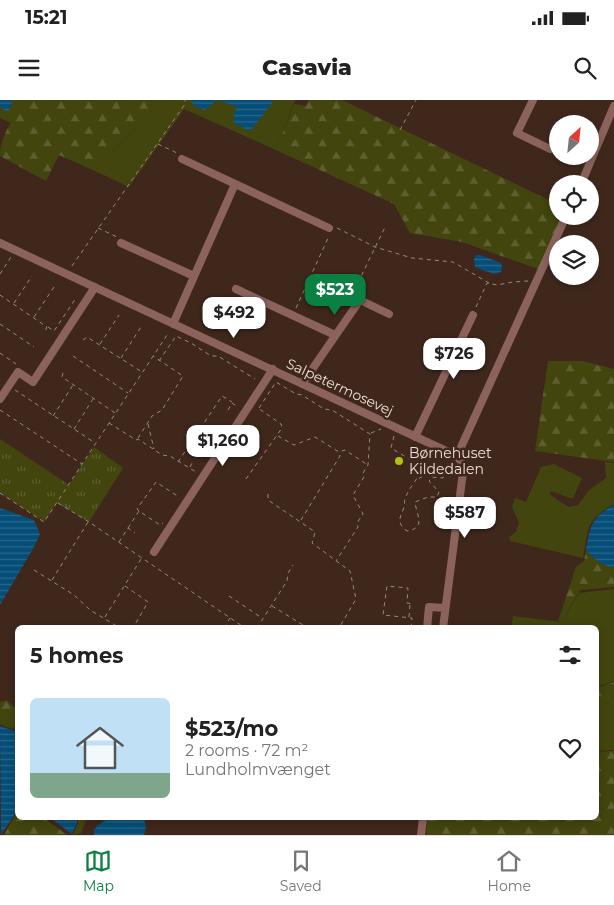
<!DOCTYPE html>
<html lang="en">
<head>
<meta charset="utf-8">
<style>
	:root { --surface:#fff; --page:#f2f2f2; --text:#222; --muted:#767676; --line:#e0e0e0; --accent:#0b8043 }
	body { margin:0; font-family:Montserrat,sans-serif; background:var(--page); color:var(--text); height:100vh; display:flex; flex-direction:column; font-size:19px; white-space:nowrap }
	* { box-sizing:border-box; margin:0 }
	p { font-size:16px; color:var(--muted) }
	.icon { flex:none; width:28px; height:28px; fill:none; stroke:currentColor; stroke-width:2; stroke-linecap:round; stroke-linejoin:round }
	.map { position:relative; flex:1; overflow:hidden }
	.details { position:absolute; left:15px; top:525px; width:584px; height:195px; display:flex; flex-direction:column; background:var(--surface); border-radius:8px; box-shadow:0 2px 8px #0003 }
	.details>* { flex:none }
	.needle { width:32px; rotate:27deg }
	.buttons { position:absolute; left:549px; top:15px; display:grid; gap:10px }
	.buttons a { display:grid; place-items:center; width:50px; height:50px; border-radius:50%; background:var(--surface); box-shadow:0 2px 8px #0003; font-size:25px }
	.price { position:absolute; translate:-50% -42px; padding:0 11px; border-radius:10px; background:#fff; color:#222; font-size:16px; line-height:32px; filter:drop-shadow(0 1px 2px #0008) }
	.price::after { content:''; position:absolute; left:50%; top:30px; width:15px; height:11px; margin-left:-8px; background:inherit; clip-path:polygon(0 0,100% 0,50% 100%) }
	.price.selected { background:var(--accent); color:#fff }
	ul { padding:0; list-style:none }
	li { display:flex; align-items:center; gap:15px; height:125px; padding:0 15px }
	li span { display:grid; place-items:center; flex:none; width:140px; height:100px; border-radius:8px; color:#555 }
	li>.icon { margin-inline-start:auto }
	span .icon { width:60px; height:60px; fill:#fffc; stroke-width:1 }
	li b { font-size:21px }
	h2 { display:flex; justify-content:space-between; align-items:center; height:60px; padding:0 15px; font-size:21px }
	.status { display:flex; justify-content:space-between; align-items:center; height:35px; padding:0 25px; background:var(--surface); direction:ltr }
	.status svg { height:14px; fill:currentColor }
	header { display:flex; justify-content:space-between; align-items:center; height:65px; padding:0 15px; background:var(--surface); font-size:22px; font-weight:800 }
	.menu { display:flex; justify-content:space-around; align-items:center; height:70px; border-top:1px solid var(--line); background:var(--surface); font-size:14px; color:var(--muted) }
	.menu a { display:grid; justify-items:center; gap:2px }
	.menu .selected { color:var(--accent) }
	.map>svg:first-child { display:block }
	.green { fill:#43450e }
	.forest { fill:url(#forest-firs) }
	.park { fill:url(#park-tufts) }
	.water { fill:url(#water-rules) }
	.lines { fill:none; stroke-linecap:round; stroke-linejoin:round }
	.path { stroke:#9b877f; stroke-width:1; stroke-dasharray:4 4; stroke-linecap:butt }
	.street { stroke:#8b635c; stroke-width:8 }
	.poi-dot { fill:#aec509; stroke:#3f271c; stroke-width:2 }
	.labels { text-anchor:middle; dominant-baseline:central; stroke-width:5; stroke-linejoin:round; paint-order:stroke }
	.street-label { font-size:14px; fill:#edddd6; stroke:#3f271c }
	.poi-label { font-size:14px; fill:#edddd6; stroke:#3f271c; text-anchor:start }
</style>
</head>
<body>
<div class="status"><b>15:21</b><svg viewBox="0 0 49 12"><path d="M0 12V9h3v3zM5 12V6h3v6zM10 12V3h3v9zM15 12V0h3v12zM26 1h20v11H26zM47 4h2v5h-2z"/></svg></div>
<header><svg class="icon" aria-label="menu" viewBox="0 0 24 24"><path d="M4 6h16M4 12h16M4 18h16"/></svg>Casavia<svg class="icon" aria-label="search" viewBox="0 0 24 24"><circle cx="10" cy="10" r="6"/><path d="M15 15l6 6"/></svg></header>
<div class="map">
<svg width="614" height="735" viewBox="0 0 614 735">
	<defs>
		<pattern id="forest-firs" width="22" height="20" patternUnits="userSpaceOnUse" patternTransform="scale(1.25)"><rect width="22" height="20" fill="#43450e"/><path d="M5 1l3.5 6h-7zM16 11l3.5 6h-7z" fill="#5e5f30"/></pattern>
		<pattern id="park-tufts" width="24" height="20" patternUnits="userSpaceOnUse" patternTransform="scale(1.25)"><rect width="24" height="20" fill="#43450e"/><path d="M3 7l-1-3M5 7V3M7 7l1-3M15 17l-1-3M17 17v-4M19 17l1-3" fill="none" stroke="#5e5f30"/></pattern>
		<pattern id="water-rules" width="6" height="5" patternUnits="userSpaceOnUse" patternTransform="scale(1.25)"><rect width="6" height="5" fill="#044e77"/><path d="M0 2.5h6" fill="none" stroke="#29678a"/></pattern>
	</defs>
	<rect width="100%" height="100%" fill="#3f271c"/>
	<!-- green -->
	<path class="green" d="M0,0h25l-14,23 -11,-5z
		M161,0h134l-19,50 -92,-41 -55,78 -34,-16z
		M605,362l9,1v41c-29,17 -25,23 -31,54l-73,-17 -1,-4 7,-5 3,-9 -7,-16 3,-9 11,4 15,-35 13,-3 28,14 -9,20h-3l-19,-7 -1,3 6,5 13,8 9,-2 11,-15 17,-12z
		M614,489v92l-14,5 -4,10v-68h-85l2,-12 49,6 17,-29z
		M614,602v48l-18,1v-45z"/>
	<!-- forest -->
	<path class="forest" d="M25,0h136l-66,71 -36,-16 -13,26 -46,-25c0,-20 15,-40 25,-56z
		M309,0h33l215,104 1,12h4l-24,53 -76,-27 -52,-9 -16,-29 -118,-54 18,-46 12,2z
		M548,261h34l32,8v93l-79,-11z
		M586,450c8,10 16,15 28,18v19l-34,3 -18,32 -4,-1 18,-54 8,-6z
		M614,582v20l-18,4v-9l4,-10z
		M7,600l10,10v15l-5,4 -12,-5v-22z
		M614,651v84h-188l1,-17h169v-66z
		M17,712l1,6h26l23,17h-63z
		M78,718h9l-6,15 -8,2 5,-12z"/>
	<!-- park -->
	<path class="park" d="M0,339l69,46 25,-38 29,21 -34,54 -32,-19 -13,19 -44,-29z"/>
	<!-- water -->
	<path class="water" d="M0,0h13l-5,12 -8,-5z
		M191,0h26l-12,10 -11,-4z
		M218,0h54v3l-21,27h-4l-13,-7v-8l3,-8z
		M476,155h4l21,8 1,4 -1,5 -7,2c-6,-3 -12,-3 -19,-7l-1,-8z
		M614,405v63c-12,-3 -20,-8 -28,-18 4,-23 5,-33 28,-45z
		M0,408l34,12 6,14 -6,13 -34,58z
		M0,626l14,5 4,-3 -1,83 -16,24z
		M50,718h27v5l-5,11z
		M109,718h35l2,9 -2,8h-50v-5l4,-5z"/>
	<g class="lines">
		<!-- path -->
		<path class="path" d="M400,30l16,-30
			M158,44l19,9
			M571,56l11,5
			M98,128l19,9
			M337,128l38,19 37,11 41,4 36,21
			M72,166l113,-162v-4
			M0,174l11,-17
			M0,195l47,32 -2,4
			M354,196l-2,-1 34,-70
			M14,203l18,-27
			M476,207l11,-24 10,2 16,-3 15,-1
			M296,208l33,-72
			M34,217l20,-30
			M0,224l34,23
			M48,227l6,4 22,-33
			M83,240l4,-3 55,35
			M100,244l19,-29
			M0,253l16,11
			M73,256l55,37
			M121,258l20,-31
			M159,261l17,-25 15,7 20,13h7l37,23
			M63,273l-1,4 53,36
			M15,290l80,53
			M259,308l17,-26 20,12 6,1 22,14 8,1 38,24 -2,31 -5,8 1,4 -11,18 10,19 -6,9 1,4 -22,34
			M0,310l82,54
			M228,310l4,-7 6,4
			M53,316l20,-31
			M109,323l27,17 2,-1 24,16 8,1 26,16
			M148,324l6,25
			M74,329l19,-30
			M371,333l10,-4
			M278,336l16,9 21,-8 24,15 6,-2 23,15
			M394,336l-3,12 33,20c-5,8 -17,23 -19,31 -1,3 0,6 -1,8 -3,10 -9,15 3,24 20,-3 9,-17 8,-29l13,-5h9l2,-5 -10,-11 3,-4 11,1 2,-9 -1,-3h-7l-20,14
			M138,338l14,-22 10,-6 21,-34 -30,-20
			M178,362l44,-66 10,6
			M190,367l2,-4
			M246,379l36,-51 -1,-4 -23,-16
			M0,393l44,29 125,-190
			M268,394v6l47,32 -3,11 38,28 6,28 -17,29
			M58,403l31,19 156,106
			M139,411l-2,-2 19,-27 23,15
			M301,420l39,-64 -1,-3
			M128,428l11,-17 21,14 3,-2
			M119,442l9,-14 7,5
			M34,470l40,25 16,15 30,18
			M52,480l36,-58
			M125,486l23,16 -15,26
			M229,496l33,22
			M272,506l36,22
			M105,517l36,-58
			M409,517l1,-13
			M224,528l6,-10
			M257,528l30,-47 1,-8 5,-8
			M411,528l1,-10 -29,-3 4,-29 21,2 -1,15 7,1"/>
		<!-- street -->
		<path class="street" d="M533,0l-16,33 33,16
			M182,59l147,69
			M581,84l33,-78
			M0,143l457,213 5,7 1,9 -20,156
			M121,143l73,33
			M236,189l99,46
			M173,224l62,-140
			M302,284l58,-84 29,14
			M0,299l18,-27 15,10 62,-95
			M415,337l58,-122
			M457,356l109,-240
			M154,452l119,-183
			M427,528l2,-21 16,1
			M421,735l2,-17"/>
	</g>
	<!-- markers -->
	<circle class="poi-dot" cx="399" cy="361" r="5"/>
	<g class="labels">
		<!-- street labels -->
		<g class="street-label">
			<text transform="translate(340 287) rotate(25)">Salpetermosevej</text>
		</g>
		<!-- poi labels -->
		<g class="poi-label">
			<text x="409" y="353">Børnehuset<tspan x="409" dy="16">Kildedalen</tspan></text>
		</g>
	</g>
</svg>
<div class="buttons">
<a><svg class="needle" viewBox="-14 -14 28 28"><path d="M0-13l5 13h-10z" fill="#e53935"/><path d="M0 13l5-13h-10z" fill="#767676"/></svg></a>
<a><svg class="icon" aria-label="locate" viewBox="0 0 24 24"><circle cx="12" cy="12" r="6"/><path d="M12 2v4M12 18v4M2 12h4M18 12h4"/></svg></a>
<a><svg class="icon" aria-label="layers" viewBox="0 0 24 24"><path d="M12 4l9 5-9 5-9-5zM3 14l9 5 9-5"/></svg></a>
</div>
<b class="price selected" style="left:335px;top:216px">$523</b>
<b class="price" style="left:234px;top:239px">$492</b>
<b class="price" style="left:454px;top:280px">$726</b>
<b class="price" style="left:223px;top:367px">$1,260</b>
<b class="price" style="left:465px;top:439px">$587</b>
<section class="details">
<h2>5 homes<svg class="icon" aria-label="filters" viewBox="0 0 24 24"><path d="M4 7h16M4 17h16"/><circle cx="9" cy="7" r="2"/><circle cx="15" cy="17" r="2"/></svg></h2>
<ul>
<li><span style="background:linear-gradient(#bfe0f5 75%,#7fa58c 0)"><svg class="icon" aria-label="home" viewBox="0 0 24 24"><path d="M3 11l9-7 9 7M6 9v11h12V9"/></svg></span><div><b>$523/mo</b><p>2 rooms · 72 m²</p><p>Lundholmvænget</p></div><svg class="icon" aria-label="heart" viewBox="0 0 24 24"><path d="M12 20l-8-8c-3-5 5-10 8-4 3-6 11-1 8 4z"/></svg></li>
</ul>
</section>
</div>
<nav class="menu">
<a class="selected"><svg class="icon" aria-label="map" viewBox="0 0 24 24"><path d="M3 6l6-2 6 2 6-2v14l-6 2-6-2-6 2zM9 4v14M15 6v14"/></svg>Map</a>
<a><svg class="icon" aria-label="saved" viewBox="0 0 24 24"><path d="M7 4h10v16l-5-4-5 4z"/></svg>Saved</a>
<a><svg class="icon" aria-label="home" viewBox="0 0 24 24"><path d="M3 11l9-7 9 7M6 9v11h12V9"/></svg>Home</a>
</nav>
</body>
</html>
